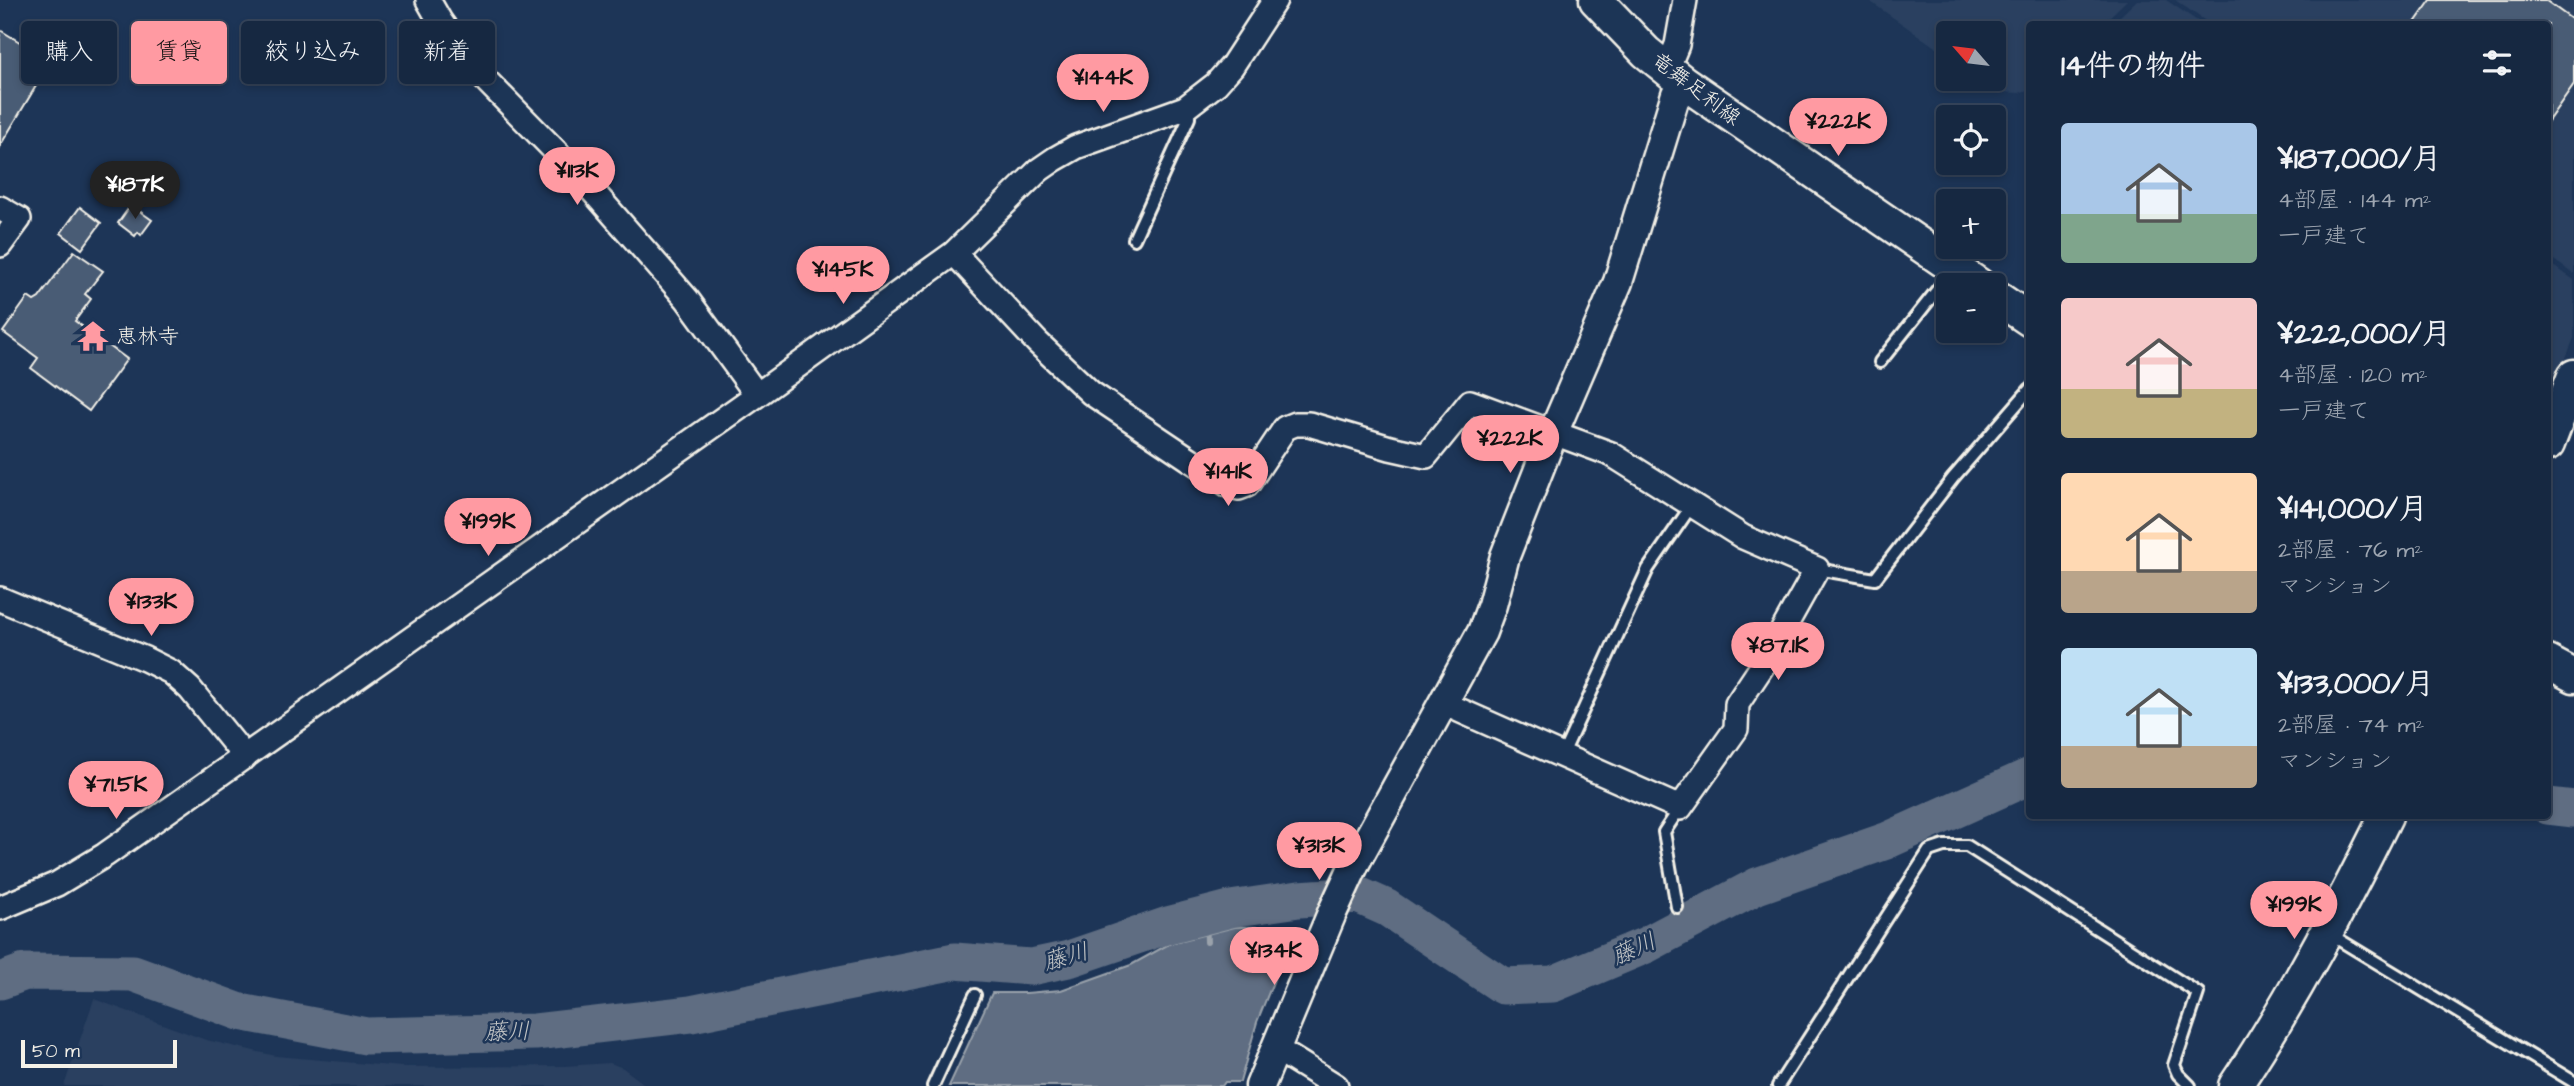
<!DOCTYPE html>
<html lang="ja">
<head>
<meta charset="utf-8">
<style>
	:root { --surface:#162841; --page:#1f3048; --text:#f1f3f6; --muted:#9ea6b1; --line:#35445a; --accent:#ff9aa2 }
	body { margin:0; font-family:"Architects Daughter","Klee One",sans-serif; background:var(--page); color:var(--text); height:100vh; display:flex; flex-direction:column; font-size:26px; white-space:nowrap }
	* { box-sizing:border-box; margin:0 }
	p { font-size:23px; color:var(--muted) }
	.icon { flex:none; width:38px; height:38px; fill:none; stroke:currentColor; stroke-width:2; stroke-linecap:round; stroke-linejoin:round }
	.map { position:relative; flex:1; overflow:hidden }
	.sheet { position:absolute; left:2026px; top:21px; width:525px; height:798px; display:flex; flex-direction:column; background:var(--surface); border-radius:7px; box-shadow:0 4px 10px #0003,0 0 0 2px var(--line) }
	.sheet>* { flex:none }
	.guide { position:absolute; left:21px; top:21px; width:665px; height:63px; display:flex; gap:14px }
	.needle { width:46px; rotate:298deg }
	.tools { position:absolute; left:1936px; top:21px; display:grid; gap:14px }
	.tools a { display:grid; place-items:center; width:70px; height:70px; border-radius:7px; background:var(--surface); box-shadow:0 4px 10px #0003,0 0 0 2px var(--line); font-size:35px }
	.scale { position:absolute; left:21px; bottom:18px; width:156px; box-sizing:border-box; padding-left:7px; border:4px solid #f4f1e8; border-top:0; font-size:19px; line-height:24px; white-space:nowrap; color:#f4f1e8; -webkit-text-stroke:5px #1d3557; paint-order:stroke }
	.price { position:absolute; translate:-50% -60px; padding:0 16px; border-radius:24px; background:var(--accent); color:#111; font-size:23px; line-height:46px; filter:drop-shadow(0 2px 4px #0008) }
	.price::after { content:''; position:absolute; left:50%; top:42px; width:21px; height:16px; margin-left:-10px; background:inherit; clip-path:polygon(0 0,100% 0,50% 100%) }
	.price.selected { background:#222; color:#fff }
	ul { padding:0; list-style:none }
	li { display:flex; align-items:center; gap:21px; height:175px; padding:0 35px }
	li span { display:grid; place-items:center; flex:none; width:196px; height:140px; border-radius:7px; color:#555 }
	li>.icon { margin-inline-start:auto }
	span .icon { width:84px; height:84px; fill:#fffc; stroke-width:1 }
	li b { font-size:30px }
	h2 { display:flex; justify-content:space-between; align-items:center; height:84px; padding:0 35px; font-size:30px }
	.chip { padding:0 24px; border-radius:7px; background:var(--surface); box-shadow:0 4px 10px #0003,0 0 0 2px var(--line); font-size:24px; line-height:63px }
	.chip.selected { background:var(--accent); color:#111 }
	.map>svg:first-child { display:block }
	.built { fill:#2a4060 }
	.water { fill:#5e6d82; stroke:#9aa2ab; stroke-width:2 }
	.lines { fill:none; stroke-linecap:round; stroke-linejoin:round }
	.stream { stroke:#9aa2ab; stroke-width:6 }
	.river { stroke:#5e6d82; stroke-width:37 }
	.building { fill:#485b74; stroke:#f4f1e8; stroke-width:2 }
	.service-casing { stroke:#f4f1e8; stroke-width:16 }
	.minor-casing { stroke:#f4f1e8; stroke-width:28 }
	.tertiary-casing { stroke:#f4f1e8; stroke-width:33 }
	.secondary-casing { stroke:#f4f1e8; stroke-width:37 }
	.service { stroke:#1d3557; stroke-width:10 }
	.minor { stroke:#1d3557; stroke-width:23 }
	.tertiary { stroke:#1d3557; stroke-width:28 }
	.secondary { stroke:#1d3557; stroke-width:32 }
	.labels { text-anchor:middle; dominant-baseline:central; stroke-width:5; stroke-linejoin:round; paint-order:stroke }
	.street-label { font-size:21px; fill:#f4f1e8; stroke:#1d3557 }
	.poi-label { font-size:21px; fill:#f4f1e8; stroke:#1d3557; text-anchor:start }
	.water-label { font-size:23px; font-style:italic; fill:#c0c3c4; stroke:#1d3557 }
</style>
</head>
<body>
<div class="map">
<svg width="2574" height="1086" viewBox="0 0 2574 1086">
	<rect width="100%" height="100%" fill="#1d3557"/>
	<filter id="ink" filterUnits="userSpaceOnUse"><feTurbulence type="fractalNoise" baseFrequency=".0143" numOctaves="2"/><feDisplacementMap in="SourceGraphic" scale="14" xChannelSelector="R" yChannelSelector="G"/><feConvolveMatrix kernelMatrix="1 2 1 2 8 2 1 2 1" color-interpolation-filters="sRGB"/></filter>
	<g filter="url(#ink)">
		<!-- built -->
		<path class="built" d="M1868,0h259l-25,24h-72v65l-11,4 -19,-1 -19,-13h12v-46h-45v23z
			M2137,0h29l36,24h-90z
			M2175,0h399v274l-26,-18v-232h-338z
			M2548,262l26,18v58l-26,64z
			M94,999l112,41 70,16 126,11 163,-1 45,-3 13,5 24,18h-583z"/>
		<!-- water -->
		<path class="water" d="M1235,927h55l1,10 -34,85 -17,60h-15l-3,4h-273l43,-93h34l35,-3 70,-25 40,-22z"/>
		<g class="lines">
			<!-- stream -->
			<path class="stream" d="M1293,911l6,-12
				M1206,916l1,26"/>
			<!-- river -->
			<path class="river" d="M2548,806l26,3
				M0,981l25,-9 108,1 107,39 126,24 169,-4 156,-18 264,-53 76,6 38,-8 99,-34 62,-16 69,-10 59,-4 29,13 116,78 50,-2 93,-39 111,-59 129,-45 144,-65"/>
		</g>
		<!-- building -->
		<path class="building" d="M2431,0h114l29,21v63l-26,37v-97h-134z
			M0,30l51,31 -51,85z
			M131,205l21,15 -11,15 -3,-3 -3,4 -17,-13z
			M80,207l21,16 -19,26 -21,-16z
			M74,251l29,20 -18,23 6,5 -16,22 52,38 -38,52 -58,-43 7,-10 -35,-26 25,-35 6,4 5,-3z"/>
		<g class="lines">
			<defs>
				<path id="service" d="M1134,239l55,-121 -1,-12
					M1880,362l73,-92
					M1817,569l58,10 78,-101 77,-89
					M1562,756l86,-187 44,-64
					M1677,907l-13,-75 16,-24
					M2328,933l246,149
					M933,1086l42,-91
					M1778,1086l151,-235 15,-5h23l231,147 -24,72 4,9 12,12"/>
				<path id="minor" d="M428,0l12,21 33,46 104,106 110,126 70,96
					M1667,69l10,-24 8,-45
					M0,208l19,11 -19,26
					M954,253l83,89 54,51 139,93 9,2 8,-3 38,-57 10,-4h14l81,24 36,8 44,-54 141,52 132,83 74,32 -52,93 -28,42 -1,25 -56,79 -237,-105
					M0,599l145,60 26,13 19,17 55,68
					M0,908l57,-24 48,-29 652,-460 197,-142 85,-83 16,-11 21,-12 109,-39 31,-24 16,-18 43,-66
					M1275,1048l61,38"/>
				<path id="tertiary" d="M1260,1086l72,-173 23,-50 127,-231 10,-27 13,-49 49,-125 64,-149 58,-188 7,-12"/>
				<path id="secondary" d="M1596,0l50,52 37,30 296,203
					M1993,295l37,25
					M2548,444l26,-68
					M2548,662l26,14
					M2235,1086c58,-87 105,-177 151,-270"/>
			</defs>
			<!-- service casing -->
			<use href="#service" class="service-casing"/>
			<!-- minor casing -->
			<use href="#minor" class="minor-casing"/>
			<!-- tertiary casing -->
			<use href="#tertiary" class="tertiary-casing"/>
			<!-- secondary casing -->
			<use href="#secondary" class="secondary-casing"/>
			<!-- service -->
			<use href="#service" class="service"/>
			<!-- minor -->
			<use href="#minor" class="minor"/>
			<!-- tertiary -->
			<use href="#tertiary" class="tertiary"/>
			<!-- secondary -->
			<use href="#secondary" class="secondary"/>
		</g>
	</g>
	<!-- icons -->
	<defs>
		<symbol id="temple-bare" viewBox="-9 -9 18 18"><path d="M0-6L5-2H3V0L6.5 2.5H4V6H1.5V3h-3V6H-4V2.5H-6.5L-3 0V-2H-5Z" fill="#ff9aa2" stroke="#1d3557" stroke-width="2.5" paint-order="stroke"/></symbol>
	</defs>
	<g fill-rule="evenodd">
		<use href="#temple-bare" x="71" y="314" width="44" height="44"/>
	</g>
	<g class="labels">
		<!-- street labels -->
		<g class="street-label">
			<text transform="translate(1696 89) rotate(37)">竜舞足利線</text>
		</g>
		<!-- poi labels -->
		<g class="poi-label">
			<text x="116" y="336">恵林寺</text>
		</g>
		<!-- water labels -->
		<g class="water-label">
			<text transform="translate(1634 949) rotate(-24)">藤川</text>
			<text transform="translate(1066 957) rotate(-16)">藤川</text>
			<text transform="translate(507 1032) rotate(-2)">藤川</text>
		</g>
	</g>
</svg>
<div class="tools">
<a><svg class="needle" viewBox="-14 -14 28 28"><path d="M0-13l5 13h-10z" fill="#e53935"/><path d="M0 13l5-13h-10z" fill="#9ea6b1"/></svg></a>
<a><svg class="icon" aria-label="locate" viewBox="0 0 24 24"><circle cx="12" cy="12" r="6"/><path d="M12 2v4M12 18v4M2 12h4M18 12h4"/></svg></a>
<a>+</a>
<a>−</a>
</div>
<div class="scale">50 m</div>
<b class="price" style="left:1103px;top:114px">¥144K</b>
<b class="price" style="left:1838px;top:158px">¥222K</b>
<b class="price" style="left:577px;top:207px">¥113K</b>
<b class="price selected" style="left:135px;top:221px">¥187K</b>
<b class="price" style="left:843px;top:306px">¥145K</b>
<b class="price" style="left:1510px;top:475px">¥222K</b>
<b class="price" style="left:1228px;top:508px">¥141K</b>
<b class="price" style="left:488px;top:558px">¥199K</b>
<b class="price" style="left:151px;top:638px">¥133K</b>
<b class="price" style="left:1778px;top:682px">¥87.1K</b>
<b class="price" style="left:116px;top:821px">¥71.5K</b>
<b class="price" style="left:1319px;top:882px">¥313K</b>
<b class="price" style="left:2294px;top:941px">¥199K</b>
<b class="price" style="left:1274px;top:987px">¥134K</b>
<div class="guide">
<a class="chip">購入</a>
<a class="chip selected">賃貸</a>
<a class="chip">絞り込み</a>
<a class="chip">新着</a>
</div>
<section class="sheet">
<h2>14件の物件<svg class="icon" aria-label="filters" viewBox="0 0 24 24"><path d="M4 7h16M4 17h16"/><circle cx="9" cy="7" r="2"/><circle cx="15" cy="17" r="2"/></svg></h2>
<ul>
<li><span style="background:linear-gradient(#a9c7e8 65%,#7fa58c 0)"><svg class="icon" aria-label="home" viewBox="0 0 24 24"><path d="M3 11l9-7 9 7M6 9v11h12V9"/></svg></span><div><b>¥187,000/月</b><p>4部屋 · 144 m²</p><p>一戸建て</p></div></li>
<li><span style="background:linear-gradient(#f6c9c9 65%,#c2b280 0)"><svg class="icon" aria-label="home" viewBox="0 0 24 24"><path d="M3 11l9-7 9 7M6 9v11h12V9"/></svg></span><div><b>¥222,000/月</b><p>4部屋 · 120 m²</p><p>一戸建て</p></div></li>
<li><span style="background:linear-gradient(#ffd9b3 70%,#b9a48a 0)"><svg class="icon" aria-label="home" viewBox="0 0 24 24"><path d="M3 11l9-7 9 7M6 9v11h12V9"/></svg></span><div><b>¥141,000/月</b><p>2部屋 · 76 m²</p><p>マンション</p></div></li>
<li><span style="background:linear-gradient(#bfe0f5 70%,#b9a48a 0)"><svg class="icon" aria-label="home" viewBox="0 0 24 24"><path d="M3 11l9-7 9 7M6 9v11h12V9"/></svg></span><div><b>¥133,000/月</b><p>2部屋 · 74 m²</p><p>マンション</p></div></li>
</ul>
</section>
</div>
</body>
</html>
